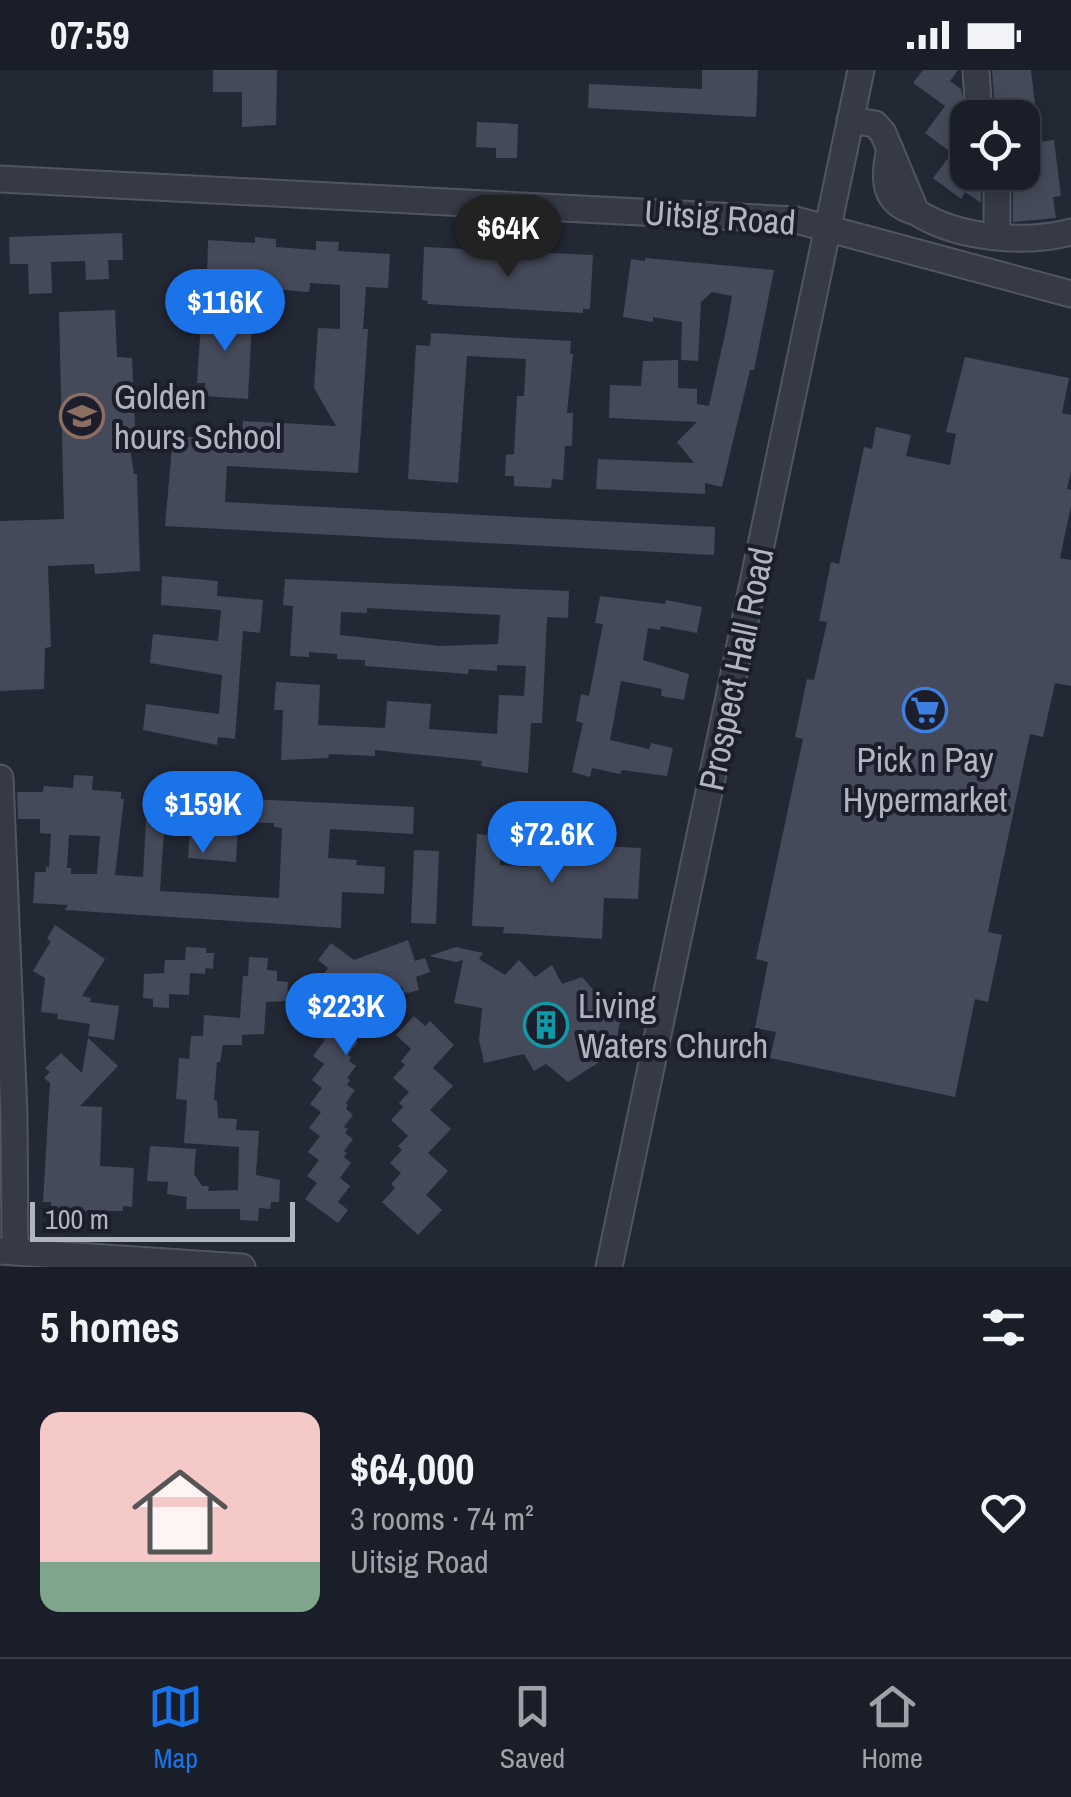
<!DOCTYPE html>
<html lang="en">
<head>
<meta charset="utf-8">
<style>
	:root { --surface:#1a1e28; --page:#232730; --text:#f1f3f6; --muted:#9fa2a8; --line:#383c45; --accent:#1a73e8 }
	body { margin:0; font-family:"Archivo Narrow",sans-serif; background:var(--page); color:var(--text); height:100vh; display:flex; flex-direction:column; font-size:38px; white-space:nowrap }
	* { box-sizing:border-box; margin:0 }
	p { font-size:32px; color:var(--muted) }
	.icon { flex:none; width:55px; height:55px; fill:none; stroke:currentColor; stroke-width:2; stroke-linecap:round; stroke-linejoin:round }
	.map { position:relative; height:1197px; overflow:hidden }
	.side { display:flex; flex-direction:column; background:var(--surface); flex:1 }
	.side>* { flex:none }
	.buttons { position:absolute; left:950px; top:30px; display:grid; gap:20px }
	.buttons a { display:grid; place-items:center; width:90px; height:90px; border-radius:20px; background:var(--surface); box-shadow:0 5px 15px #0003,0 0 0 2px var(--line); font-size:50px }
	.scale { position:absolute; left:30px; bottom:25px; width:265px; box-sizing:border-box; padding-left:10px; border:5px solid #b1b5c2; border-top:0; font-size:28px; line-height:35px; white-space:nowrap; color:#b1b5c2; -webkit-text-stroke:8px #1c1f2b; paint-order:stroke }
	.price { position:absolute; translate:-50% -85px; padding:0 22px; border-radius:35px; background:var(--accent); color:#fff; font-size:32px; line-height:65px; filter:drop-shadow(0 2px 5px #0008) }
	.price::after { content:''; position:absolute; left:50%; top:60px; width:30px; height:22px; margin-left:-15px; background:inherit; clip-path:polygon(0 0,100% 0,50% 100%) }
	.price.on { background:#222; color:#fff }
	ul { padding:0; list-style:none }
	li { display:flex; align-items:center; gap:30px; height:250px; padding:0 40px }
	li+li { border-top:2px solid var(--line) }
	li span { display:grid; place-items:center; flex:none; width:280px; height:200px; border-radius:20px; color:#555 }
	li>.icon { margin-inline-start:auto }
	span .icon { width:120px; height:120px; fill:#fffc; stroke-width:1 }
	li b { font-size:42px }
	h2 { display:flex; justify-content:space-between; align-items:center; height:120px; padding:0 40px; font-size:42px }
	.status { display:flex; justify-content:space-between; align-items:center; height:70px; padding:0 50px; background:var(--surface); direction:ltr }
	.status svg { height:28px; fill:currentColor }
	.tab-bar { display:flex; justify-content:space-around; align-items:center; height:140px; border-top:2px solid var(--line); background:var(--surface); font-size:28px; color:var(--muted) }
	.tab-bar a { display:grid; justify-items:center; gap:5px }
	.tab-bar .on { color:var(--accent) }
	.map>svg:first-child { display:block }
	.building { fill:#454a5a; fill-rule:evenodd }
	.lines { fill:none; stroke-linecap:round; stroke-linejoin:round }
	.minor-casing { stroke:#515561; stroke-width:29 }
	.minor { stroke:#363a46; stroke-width:25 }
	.labels { text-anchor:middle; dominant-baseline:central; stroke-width:8; stroke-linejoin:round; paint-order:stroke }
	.street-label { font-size:35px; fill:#b1b5c2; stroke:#1c1f2b }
	.poi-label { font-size:35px; fill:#b1b5c2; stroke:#1c1f2b; text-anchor:start }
</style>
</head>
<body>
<div class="status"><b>07:59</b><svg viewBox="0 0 49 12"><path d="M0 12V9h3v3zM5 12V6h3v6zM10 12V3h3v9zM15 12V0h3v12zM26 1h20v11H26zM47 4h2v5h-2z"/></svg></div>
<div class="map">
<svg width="1071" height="1197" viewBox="0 0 1071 1197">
	<rect width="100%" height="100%" fill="#232835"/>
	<!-- building -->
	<path class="building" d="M213,0h64l-1,55 -34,2v-35h-29z
		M702,0h56l-2,47 -168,-9 1,-24 113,5z
		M923,0h35l-8,11 11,8 7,29v54h12l-5,7 6,5v19l-16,-11 -4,7 -28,-21 19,-25 -27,-20 20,-27 -32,-23z
		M992,0h39l5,43 -27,3 -1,-8 -9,1 -5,-12z
		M477,52l41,2 -1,34h-21v-10l-20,-1z
		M1054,70l7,56 -8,1 3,21 -43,4v-42l9,-1v-35z
		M122,163l1,27h-15l1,19 -23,1 -1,-19 -34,1 1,31 -23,1 -1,-30h-18l-1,-27z
		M255,167l21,2v8l40,3v-9l23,1 -1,9 52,3 -2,34 -22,-1 -3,42h5l-10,144 -131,-7 -2,36 490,25 -1,28 -549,-29 8,-90 69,4 1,-19 93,5 -22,-38 4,-60 22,1v-44l-30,-2 -1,9 -25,-2 -6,-2v-6l-35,-2v4l-18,-1 1,-8 -19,-1 1,-34 47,3z
		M424,177l169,8 -3,54h-7v4l-156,-9 1,-3 -6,-1z
		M645,188l129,12 -20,100h-4l-28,117 -17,-4v11l-109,-5 2,-30 96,4 -17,-21 20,-20 -88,-4 1,-33 31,1 2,-25 35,-1v28l19,1v15l12,2 18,-81 5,-29 -20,-4 -11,10 -3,59 -17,-1 1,-38 -29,-5v5l-30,-5 8,-58 14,2z
		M202,239l46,3 -1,11h5l-4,76 -44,-3 1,-13h-8z
		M115,240l2,47 15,1 4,89 -6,1 4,26h3l3,97 -45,3 -1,-10 -46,2 3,81 -6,1 -1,41 -44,2v-170l64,-2 -5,-207z
		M431,263l140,8 -1,13h3l-6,59h6l-1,33h-7l-2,34 -11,-1 -1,9 -37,-2v-10h-9l1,-21 8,-1 3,-58h7l2,-37 -59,-3 -9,127 -50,-4 8,-134 14,1z
		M965,287l104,21 -7,35 9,2v56l-4,18 4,1v16l-11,52 11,2v126l-16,-3 -12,54 -13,-3 -42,198 14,3 -14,67 -13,-3 -20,98 -185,-39 6,-26 -21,-4 13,-66 -12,-3 47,-220 -8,-2 12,-58 7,1 13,-58 -8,-1 12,-59 8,2 25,-117 8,2 4,-22 35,8 -5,21 44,9 6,-31 -10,-2z
		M162,506l56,5 -1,15 46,4 -3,33 -17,-2 -8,108 -17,-2 -1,8 -74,-15 3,-26 73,10 3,-39 -72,-12 3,-29 65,7 3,-31 -60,-5z
		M285,509l284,12 -1,27 -21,-1 -5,106h-11l-3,50 -47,-7 1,-5 -107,-11v6l-46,-2 -1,4 -47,2 2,-50h-9l2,-28 44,3 -2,40 67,3 2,-27 44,3 -2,25 68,5 2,-39 25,1 2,-30 -29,-1v6l-28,-2 -1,5 -103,-8v-6l-28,-1v-5l-28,-2v5l-19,-1 3,-50 -10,-1zM367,538l133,7 -2,29 -58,2 -100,-11 1,-23 26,1z
		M600,526l65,8 1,-4 36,7 -5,26 -36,-7 -1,4 -12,-2 -5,32 46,14 -5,26 -23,-4 1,-7 -41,-8 -11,59 39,9 2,-6 22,5 -6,28 -45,-6 -2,4 -28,-6 -2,9 -18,-5 11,-49 -7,-2 5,-27 8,2 14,-72 -8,-1z
		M74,705l19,1 -1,14 29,2v7h3l-9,76 28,2 4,-77 19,1 -6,90 119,7 3,-70 -8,-1v-4l-36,-1 -2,40 -48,-4 2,-33 28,2 2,-33 29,2v3l165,8 -1,27 -83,-5 -2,29 29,2 -1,5 29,2 -1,27 -42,-2 -1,36 -276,-18 3,-5 -35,-2 2,-31h11v-6l3,1 2,-33 -11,-1v-14h-22l-1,-27h26l1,-6 29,2zM69,765l31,1 -3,38h-26v-6h-4z
		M530,759l24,1 -1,14 88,4 -3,51 -34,-1 -2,41 -99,-6 1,-6 -32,-1 5,-92 24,2 -1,29 27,2z
		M414,780l25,1 -3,73 -25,-1z
		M55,855l50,34 -23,37 9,2 -1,4 29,4 -5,34 -26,-4 2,-12 -33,-5 1,-5 -17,-2 4,-34 -12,-7 18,-30 -4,-2z
		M408,870l7,21 10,-3 5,14 -14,5 3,13 -11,3 -4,-1 -2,-6 -9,4 -12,-3 -5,-14 -28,37 11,8 -12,17 11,7 -10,13 3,2 -2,4 7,5 -9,12 3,2 -3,5 8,5 -9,13 2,2 -2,4 7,6 -9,12 4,2 -3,4 8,6 -9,12 3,2 -3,4 7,6 -11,15 10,8 -12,16 10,8 -10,13 -33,-24 12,-16 -10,-7 12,-16 -11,-8 12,-16 -11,-8 12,-16 -11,-8 12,-16 -10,-8 12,-16 -11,-8 12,-16 -11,-8 12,-16 -10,-8 11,-16 -11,-8 12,-16 -10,-8 13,-17 23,17z
		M186,877l20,1v5h8l-1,16 -7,-1 -1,6 -15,-1 -1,22 -20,-1v14l-16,-1v-8l-10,-1 1,-24 20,-1 1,-13h20z
		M456,877l27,6 -4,6 26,16 14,-15 16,17 17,-12 10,19 20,-7 38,43 -5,32 -47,30 -22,-18 -12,7 -10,-17 -40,9 -5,-23 3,-32 -28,-5 9,-43 -7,2 -27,-6z
		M249,887l19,1 -1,12 10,1v10l11,1 -1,19 -21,1 -2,32 -22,1v10h-19l-3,17h-3l-3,38 3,1 1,17 19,1 -1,11 23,1 -3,44 24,5 -1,22h-8l-1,7 -11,-1 -1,13 -18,-1v-11h-54l1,-12 -20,-3 1,-12 -21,-1 3,-35 46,3 -2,25 8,12h7l-1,5 30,-1 1,-43 -55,-4 3,-43 -11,-1 3,-41 10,1 2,-23h12l1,-21 36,3 3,-42h5z
		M414,946l11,10 5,-5 24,24 -21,23 20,18 -23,24 21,19 -23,24 20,18 -22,24 16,15 -24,25 -36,-33 13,-14 -4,-4 10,-11 -11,-10 12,-13 -4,-4 10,-10 -17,-16 12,-13 -4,-4 10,-11 -16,-14 12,-13 -4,-4 10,-12 -15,-14z
		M88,968l30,28 -38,40 22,1 -2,59 34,2 -2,39 -9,-1v5h-51l-21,-3v-6h-8l7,-119 -6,-5 6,-6 -5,-4 16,-15 21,20z"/>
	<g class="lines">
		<defs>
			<path id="minor" d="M976,0l2,31 7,17
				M850,50l25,4 8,9 33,79c-33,-9 -33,-33 -26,-63
				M0,109l796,41 275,74
				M916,142c43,27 108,32 155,20
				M997,166v-64
				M0,708l14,337 1,137
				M0,1181l242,16
				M609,1197l252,-1197"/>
		</defs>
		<!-- minor casing -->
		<use href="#minor" class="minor-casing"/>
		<!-- minor -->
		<use href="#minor" class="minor"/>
	</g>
	<!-- icons -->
	<defs>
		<symbol id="school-ring" viewBox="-11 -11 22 22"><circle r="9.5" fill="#1c1f2b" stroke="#8d6e63" stroke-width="1.5"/><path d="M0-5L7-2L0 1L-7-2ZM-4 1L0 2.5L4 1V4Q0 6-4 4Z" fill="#8d6e63"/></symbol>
		<symbol id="supermarket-ring" viewBox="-11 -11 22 22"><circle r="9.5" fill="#1c1f2b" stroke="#3f7fe0" stroke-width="1.5"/><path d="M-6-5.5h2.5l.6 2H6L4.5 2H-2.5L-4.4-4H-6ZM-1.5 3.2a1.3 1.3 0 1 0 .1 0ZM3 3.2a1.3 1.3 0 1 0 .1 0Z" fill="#3f7fe0"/></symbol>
		<symbol id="building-ring" viewBox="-11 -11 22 22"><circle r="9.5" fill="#1c1f2b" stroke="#0f9aa8" stroke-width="1.5"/><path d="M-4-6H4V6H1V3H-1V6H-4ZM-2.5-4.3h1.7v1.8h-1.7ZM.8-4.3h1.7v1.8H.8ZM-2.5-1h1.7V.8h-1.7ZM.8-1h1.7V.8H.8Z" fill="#0f9aa8"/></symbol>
	</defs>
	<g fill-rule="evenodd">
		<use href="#school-ring" x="57" y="321" width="50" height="50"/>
		<use href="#supermarket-ring" x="900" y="615" width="50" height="50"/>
		<use href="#building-ring" x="521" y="930" width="50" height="50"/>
	</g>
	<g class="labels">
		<!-- street labels -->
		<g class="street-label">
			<text transform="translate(720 147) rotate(4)">Uitsig Road</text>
			<text transform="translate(736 599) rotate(-78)">Prospect Hall Road</text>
		</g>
		<!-- poi labels -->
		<g class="poi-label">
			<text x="114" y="326">Golden<tspan x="114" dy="40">hours School</tspan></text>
			<text x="925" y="689" text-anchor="middle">Pick n Pay<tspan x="925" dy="40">Hypermarket</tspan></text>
			<text x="578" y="935">Living<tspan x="578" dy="40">Waters Church</tspan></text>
		</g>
	</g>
</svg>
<div class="buttons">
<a><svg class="icon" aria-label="locate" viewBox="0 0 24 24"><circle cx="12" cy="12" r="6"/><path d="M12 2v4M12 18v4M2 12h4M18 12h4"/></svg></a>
</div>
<div class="scale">100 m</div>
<b class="price on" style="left:508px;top:210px">$64K</b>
<b class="price" style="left:225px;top:284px">$116K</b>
<b class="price" style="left:203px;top:786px">$159K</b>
<b class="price" style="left:552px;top:816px">$72.6K</b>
<b class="price" style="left:346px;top:988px">$223K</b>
</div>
<section class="side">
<h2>5 homes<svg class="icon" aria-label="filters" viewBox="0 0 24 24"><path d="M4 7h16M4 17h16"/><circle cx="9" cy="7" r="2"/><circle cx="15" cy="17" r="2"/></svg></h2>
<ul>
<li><span style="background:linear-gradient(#f6c9c9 75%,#7fa58c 0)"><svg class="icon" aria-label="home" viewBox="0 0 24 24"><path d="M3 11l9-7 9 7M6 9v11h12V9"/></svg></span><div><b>$64,000</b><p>3 rooms · 74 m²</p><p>Uitsig Road</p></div><svg class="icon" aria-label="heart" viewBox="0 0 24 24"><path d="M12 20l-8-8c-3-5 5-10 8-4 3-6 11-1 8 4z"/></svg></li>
</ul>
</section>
<nav class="tab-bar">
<a class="on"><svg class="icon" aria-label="map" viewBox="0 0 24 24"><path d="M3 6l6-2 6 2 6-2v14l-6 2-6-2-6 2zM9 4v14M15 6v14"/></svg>Map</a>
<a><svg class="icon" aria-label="saved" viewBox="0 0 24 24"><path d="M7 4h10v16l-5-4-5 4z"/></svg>Saved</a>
<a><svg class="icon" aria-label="home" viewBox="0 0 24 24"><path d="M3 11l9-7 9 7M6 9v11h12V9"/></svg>Home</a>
</nav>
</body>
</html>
